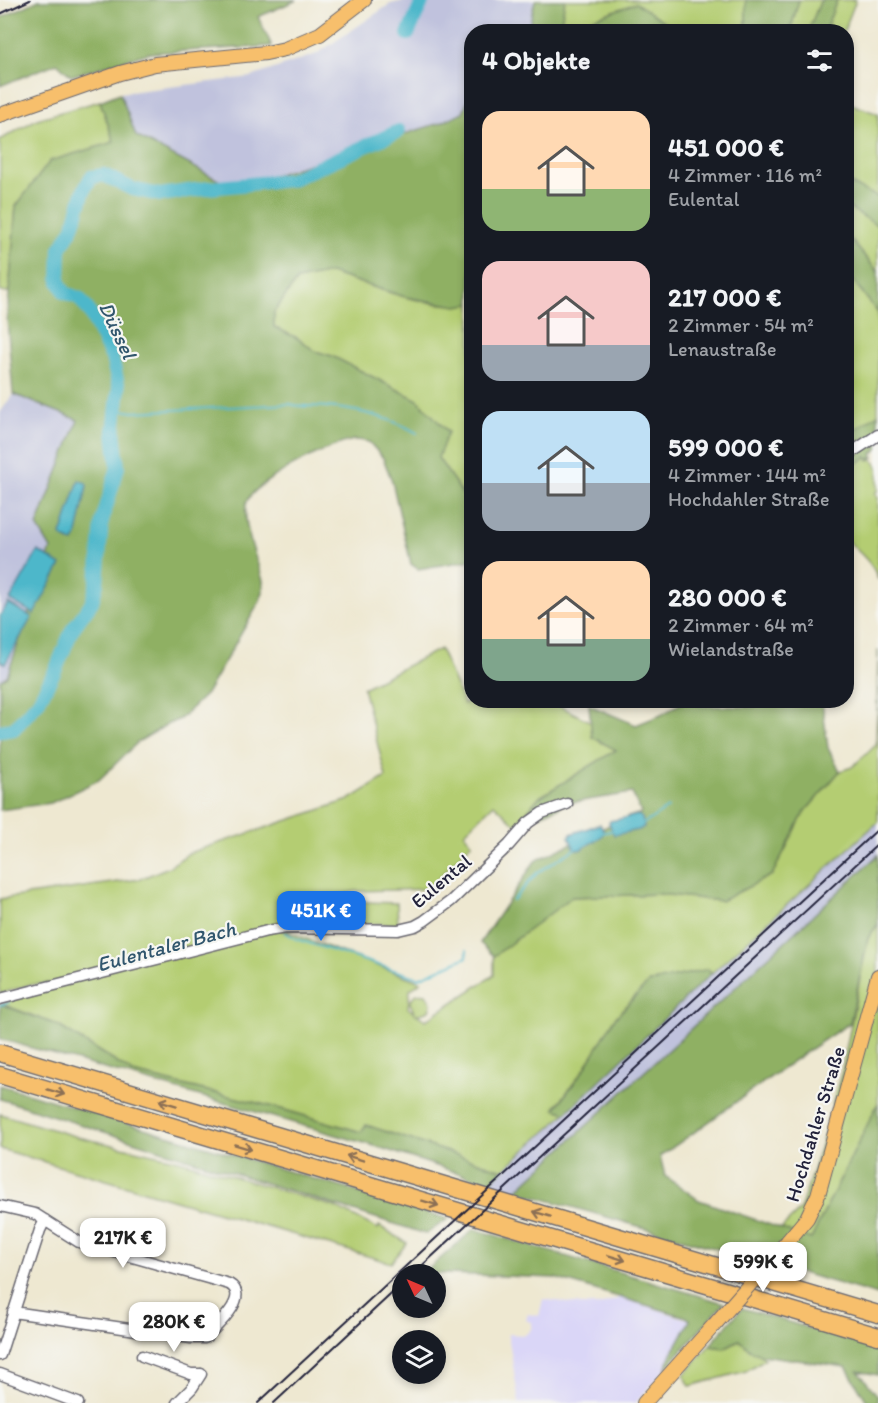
<!DOCTYPE html>
<html lang="de">
<head>
<meta charset="utf-8">
<style>
	:root { --surface:#171b24; --page:#242831; --text:#f1f3f6; --muted:#9ea1a6; --accent:#1a73e8 }
	body { margin:0; font-family:Itim,sans-serif; background:var(--page); color:var(--text); height:100vh; display:flex; flex-direction:column; font-size:22px; white-space:nowrap }
	* { box-sizing:border-box; margin:0 }
	p { font-size:20px; color:var(--muted) }
	.icon { flex:none; width:33px; height:33px; fill:none; stroke:currentColor; stroke-width:2; stroke-linecap:round; stroke-linejoin:round }
	.map { position:relative; flex:1; overflow:hidden }
	.sheet { position:absolute; left:464px; top:24px; width:390px; height:684px; display:flex; flex-direction:column; background:var(--surface); border-radius:24px; box-shadow:0 3px 9px #0003 }
	.sheet>* { flex:none }
	.needle { width:39px; rotate:314deg }
	.fabs { position:absolute; left:392px; top:1264px; display:grid; gap:12px }
	.fabs a { display:grid; place-items:center; width:54px; height:54px; border-radius:50%; background:var(--surface); box-shadow:0 3px 9px #0003; font-size:30px }
	.price { position:absolute; translate:-50% -51px; padding:0 14px; border-radius:12px; background:#fff; color:#222; font-size:20px; line-height:39px; filter:drop-shadow(0 2px 3px #0008) }
	.price::after { content:''; position:absolute; left:50%; top:36px; width:18px; height:14px; margin-left:-9px; background:inherit; clip-path:polygon(0 0,100% 0,50% 100%) }
	.price.active { background:var(--accent); color:#fff }
	ul { padding:0; list-style:none }
	li { display:flex; align-items:center; gap:18px; height:150px; padding:0 18px }
	li span { display:grid; place-items:center; flex:none; width:168px; height:120px; border-radius:18px; color:#555 }
	li>.icon { margin-inline-start:auto }
	span .icon { width:72px; height:72px; fill:#fffc; stroke-width:1 }
	li b { font-size:26px }
	h2 { display:flex; justify-content:space-between; align-items:center; height:72px; padding:0 18px; font-size:26px }
	.map>svg:first-child { display:block }
	.built { fill:#dad6f7 }
	.industrial { fill:#c0c2dd }
	.green { fill:#b4cd72; stroke:#6b7856; stroke-width:1.5 }
	.forest { fill:#8fb064; stroke:#586950; stroke-width:1.5 }
	.water { fill:#4db7ca; stroke:#386c82; stroke-width:1.5 }
	.lines { fill:none; stroke-linecap:round; stroke-linejoin:round }
	.stream { stroke:#4db7ca; stroke-width:2 }
	.river { stroke:#4db7ca; stroke-width:14 }
	.minor-casing { stroke:#696770; stroke-width:13 }
	.major-casing { stroke:#696770; stroke-width:16 }
	.highway-casing { stroke:#696770; stroke-width:19 }
	.minor { stroke:#fff; stroke-width:10 }
	.major { stroke:#f7bf6c; stroke-width:14 }
	.highway { stroke:#f7bf6c; stroke-width:16 }
	.rail { stroke:#22223b; stroke-width:2 }
	.major-bridge-casing { stroke:#696770; stroke-width:16; stroke-linecap:butt }
	.major-bridge { stroke:#f7bf6c; stroke-width:14 }
	.oneway { stroke:#8c7054 }
	.labels { text-anchor:middle; dominant-baseline:central; stroke-width:4.5; stroke-linejoin:round; paint-order:stroke }
	.street-label { font-size:20px; fill:#22223b; stroke:#f6f6f2 }
	.water-label { font-size:21px; font-style:italic; fill:#31566d; stroke:#f6f6f2 }
</style>
</head>
<body>
<div class="map">
<svg width="878" height="1403" viewBox="0 0 878 1403">
	<rect width="100%" height="100%" fill="#f6f6f2"/>
	<filter id="ink" filterUnits="userSpaceOnUse"><feTurbulence type="fractalNoise" baseFrequency=".0167" numOctaves="2"/><feDisplacementMap in="SourceGraphic" scale="12" xChannelSelector="R" yChannelSelector="G"/><feConvolveMatrix kernelMatrix="1 2 1 2 8 2 1 2 1" color-interpolation-filters="sRGB"/></filter>
	<filter id="wash" filterUnits="userSpaceOnUse"><feTurbulence type="fractalNoise" baseFrequency=".008" numOctaves="4" result="noise"/><feDisplacementMap in="SourceGraphic" scale="24" xChannelSelector="R" yChannelSelector="G"/><feGaussianBlur stdDeviation="1.35" result="paint"/><feColorMatrix in="noise" values="0 0 0 0 0 0 0 0 0 0 0 0 0 0 0 0 0 1.4 0 .05"/><feComposite in="paint" operator="in"/></filter>
	<g filter="url(#wash)">
		<rect width="100%" height="100%" fill="#eee8d1"/>
		<!-- built -->
		<path class="built" d="M620,1298l70,22 -23,43 -1,5 -28,32 -3,3h-116l-11,-69 16,1 5,-3 3,-5v-4l-6,-3 2,-6 11,2 4,-17 38,6h19z"/>
		<!-- industrial -->
		<path class="industrial" d="M407,0h128l-7,31 -57,1v62l-8,18 -20,10 -210,66 -97,-52 -16,-43 131,-16 66,-23 73,-50z
			M13,394l65,26 -40,106 13,23 -44,127 -7,4v-267z
			M878,822v33l-362,336 -27,-8 77,-70 146,-140z"/>
		<!-- green -->
		<path class="green" d="M565,0h181v31h-68l-42,-28 -67,24 -10,1z
			M799,0h22l-13,31 -18,1z
			M837,0h19l-12,31h-19z
			M100,101l14,41 -98,64 -7,86h-9v-152l37,-21z
			M846,102l32,12v83l-26,-12 -6,-7z
			M848,206l30,20v46l-32,-38v-23z
			M846,271l32,42v101l-32,22z
			M330,273c41,13 98,37 141,31v202l-33,-48 -20,-58 -86,-44 -17,-5 -18,-13 -23,-11v-15l23,-32z
			M867,456l2,4 3,-2 6,10v23l-3,2 3,4v83c-4,-17 -20,-28 -32,-41v-68z
			M440,649l24,55 7,-4 79,1 41,21 1,15 25,13 -79,48 -22,27 -22,-21 -30,29 8,10 -43,46 -72,2 -29,6 3,25 -46,9 136,51 -11,8 -2,18 6,4 -4,-9c2,-8 8,-11 16,-9l5,9c0,9 -7,11 -15,11l10,6 68,-45v-19l77,-59 89,-3 61,7 51,-26 32,-62 36,-42 12,-4 24,-22 2,-95v172l-166,151 -4,-4 -123,99 -30,40 11,5 -63,57 -137,-44 -4,6 -88,-25 -141,-34 -76,-48 -55,-21 47,-21 -21,2 -28,9v-95l140,-20 29,-12 20,-14 160,-53 37,-23 -23,-89z
			M332,901l65,2 1,21 -64,-1z
			M878,924v179l-67,136 -30,-10 19,-19 20,-62 22,-78 26,-132z
			M0,1114l78,23 101,23 156,47 43,22 1,-3 28,17 -16,20 -391,-114z
			M739,1340c6,5 23,15 26,19l-19,12 -56,15 -6,-11 25,-29 16,2z"/>
		<!-- forest -->
		<path class="forest" d="M39,0h258l-39,17 14,29 -123,7 -78,23 -14,-13 -57,23v-68z
			M535,0h30l-5,28 9,-1 67,-24 42,28h-150z
			M746,0h53l-9,31h-44z
			M821,0h16l-12,31h-17z
			M120,93l16,43 97,52 210,-66 20,-10 8,-18v210l-14,2 -52,-9 -75,-24 -33,7 -23,32v15l23,11 18,13 17,5 86,44 30,32 -10,26 33,48v54l-53,9 -7,-5 -19,-83 -9,-23 -14,-16c-4,-1 -10,-2 -14,-2 -21,2 -107,44 -109,65 -3,21 11,55 17,76v11l-4,11 -53,91 -26,25 -12,5 -30,18 -39,38 -48,23 -51,7v-130l7,-4 44,-127 -14,-23 41,-106 -65,-26 -6,-75 9,-113 34,-45 64,-19 -14,-41z
			M846,178l6,7 26,12v29l-30,-19 -2,4z
			M846,234l32,38v41l-32,-42z
			M878,414v35l-6,5 2,3 -5,3 -2,-3 -21,13v-34z
			M685,701l17,5 49,1 14,-2 7,-4h50l6,47 12,23 -36,42 -32,62 -51,26 -61,-7 -88,3 -78,59 -14,-13 55,-82 87,-42 19,-6 -9,-20 -63,10 -53,22 22,-27 78,-48 -24,-13 -3,-32 47,20 25,-10z
			M878,855v69l-10,14 -18,85c-66,41 -126,90 -190,133l5,20 34,24 112,39 67,-136v192l-362,-104z
			M708,969l4,4 -146,140 -11,-4 30,-41 30,-50 33,-35z
			M0,1004l57,21 76,48 141,34 87,25 5,-7 137,45 -14,13 -111,-36 -378,-108z
			M0,1085l448,134 -22,15 -426,-135z
			M474,1229l250,74 -58,65 1,-5 23,-43 -4,-3 -131,-39 -131,-5z
			M742,1308l136,41v26l-20,-4 20,25v7h-10l-22,-36 -84,-12 -9,-3 -14,-12 -15,8 -15,-2z"/>
		<!-- water -->
		<path class="water" d="M79,480l7,3 1,3 -11,53 -3,3 -10,-4 -2,-3z
			M38,551l23,14 -27,49 -24,-14z
			M8,603l24,14 -27,47 -5,-3v-45z
			M638,815l4,3 2,9 -5,3 -25,5 -5,-12 1,-2z
			M600,824l4,8 -3,5 -21,13 -5,-1 -6,-12 2,-3z"/>
		<g class="lines">
			<!-- stream -->
			<path class="stream" d="M116,409l17,3 157,-8c13,4 24,1 37,3 32,3 63,10 90,26
				M643,824l25,-16
				M602,833l12,-3
				M513,900l24,-27 39,-25
				M285,932l11,7 123,39 48,-21v-7
				M0,1005l9,-3"/>
			<!-- river -->
			<path class="river" d="M408,34l15,-34
				M0,731l14,-2 24,-27 18,-33 16,-39 20,-28 5,-19 5,-62 16,-54 -4,-35 5,-44 -7,-30 -23,-47 -10,-13 -14,-5 -6,-11 1,-33 13,-22 11,-37 7,-13 13,-2 28,14 28,6 49,-7 81,-8 109,-49"/>
		</g>
	</g>
	<g filter="url(#ink)">
		<g class="lines">
			<defs>
				<path id="minor" d="M846,456l32,-21
					M0,999l267,-68 19,-3 112,2 17,-4 9,-5 27,-20 58,-56 19,-22 14,-10 25,-9
					M0,1206l35,8 44,28 150,42c23,13 -14,43 -24,54h-14l-178,-26
					M0,1355l40,-125 5,-10
					M142,1356l49,18h10
					M0,1374l78,29
					M177,1403l15,-15 9,-14"/>
				<path id="major" d="M0,115l120,-42 35,-9 111,-11 19,-4 35,-15 44,-34
					M787,1242l20,-24 11,-23 60,-219
					M644,1403l71,-79"/>
				<path id="highway" d="M0,1053l878,261
					M0,1075l878,261"/>
			</defs>
			<!-- minor casing -->
			<use href="#minor" class="minor-casing"/>
			<!-- major casing -->
			<use href="#major" class="major-casing"/>
			<!-- highway casing -->
			<use href="#highway" class="highway-casing"/>
			<!-- minor -->
			<use href="#minor" class="minor"/>
			<!-- major -->
			<use href="#major" class="major"/>
			<!-- highway -->
			<use href="#highway" class="highway"/>
			<!-- rail -->
			<path class="rail" d="M0,14l30,-14
				M412,1275l466,-431
				M258,1403l620,-574
				M274,1403l128,-119"/>
			<defs>
				<path id="major-bridge" d="M715,1324l72,-82"/>
			</defs>
			<!-- major-bridge casing -->
			<use href="#major-bridge" class="major-bridge-casing"/>
			<!-- major-bridge -->
			<use href="#major-bridge" class="major-bridge"/>
		</g>
		<!-- one-way arrows -->
		<defs><path id="oneway-shaft" d="M-6 0H5M1.5-3L5.5 0L1.5 3" fill="none" stroke-width="1.6" stroke-linecap="round" stroke-linejoin="round" transform="scale(1.5)"/></defs>
		<g class="oneway">
			<use href="#oneway-shaft" transform="translate(56 1092) rotate(17)"/>
			<use href="#oneway-shaft" transform="translate(168 1103) rotate(-163)"/>
			<use href="#oneway-shaft" transform="translate(243 1147) rotate(17)"/>
			<use href="#oneway-shaft" transform="translate(355 1158) rotate(-163)"/>
			<use href="#oneway-shaft" transform="translate(430 1203) rotate(17)"/>
			<use href="#oneway-shaft" transform="translate(542 1214) rotate(-163)"/>
			<use href="#oneway-shaft" transform="translate(617 1258) rotate(17)"/>
		</g>
	</g>
	<g class="labels">
		<!-- street labels -->
		<g class="street-label">
			<text transform="translate(441 881) rotate(-40)">Eulental</text>
			<text transform="translate(815 1124) rotate(-73)">Hochdahler Straße</text>
		</g>
		<!-- water labels -->
		<g class="water-label">
			<text transform="translate(118 330) rotate(65)">Düssel</text>
			<text transform="translate(166 946) rotate(-15)">Eulentaler Bach</text>
		</g>
	</g>
</svg>
<div class="fabs">
<a><svg class="needle" viewBox="-14 -14 28 28"><path d="M0-13l5 13h-10z" fill="#e53935"/><path d="M0 13l5-13h-10z" fill="#9ea1a6"/></svg></a>
<a><svg class="icon" aria-label="layers" viewBox="0 0 24 24"><path d="M12 4l9 5-9 5-9-5zM3 14l9 5 9-5"/></svg></a>
</div>
<b class="price active" style="left:321px;top:942px">451K €</b>
<b class="price" style="left:123px;top:1269px">217K €</b>
<b class="price" style="left:763px;top:1293px">599K €</b>
<b class="price" style="left:174px;top:1353px">280K €</b>
<section class="sheet">
<h2>4 Objekte<svg class="icon" aria-label="filters" viewBox="0 0 24 24"><path d="M4 7h16M4 17h16"/><circle cx="9" cy="7" r="2"/><circle cx="15" cy="17" r="2"/></svg></h2>
<ul>
<li><span style="background:linear-gradient(#ffd9b3 65%,#8fb573 0)"><svg class="icon" aria-label="home" viewBox="0 0 24 24"><path d="M3 11l9-7 9 7M6 9v11h12V9"/></svg></span><div><b>451 000 €</b><p>4 Zimmer · 116 m²</p><p>Eulental</p></div></li>
<li><span style="background:linear-gradient(#f6c9c9 70%,#9aa5b1 0)"><svg class="icon" aria-label="home" viewBox="0 0 24 24"><path d="M3 11l9-7 9 7M6 9v11h12V9"/></svg></span><div><b>217 000 €</b><p>2 Zimmer · 54 m²</p><p>Lenaustraße</p></div></li>
<li><span style="background:linear-gradient(#bfe0f5 60%,#9aa5b1 0)"><svg class="icon" aria-label="home" viewBox="0 0 24 24"><path d="M3 11l9-7 9 7M6 9v11h12V9"/></svg></span><div><b>599 000 €</b><p>4 Zimmer · 144 m²</p><p>Hochdahler Straße</p></div></li>
<li><span style="background:linear-gradient(#ffd9b3 65%,#7fa58c 0)"><svg class="icon" aria-label="home" viewBox="0 0 24 24"><path d="M3 11l9-7 9 7M6 9v11h12V9"/></svg></span><div><b>280 000 €</b><p>2 Zimmer · 64 m²</p><p>Wielandstraße</p></div></li>
</ul>
</section>
</div>
</body>
</html>
